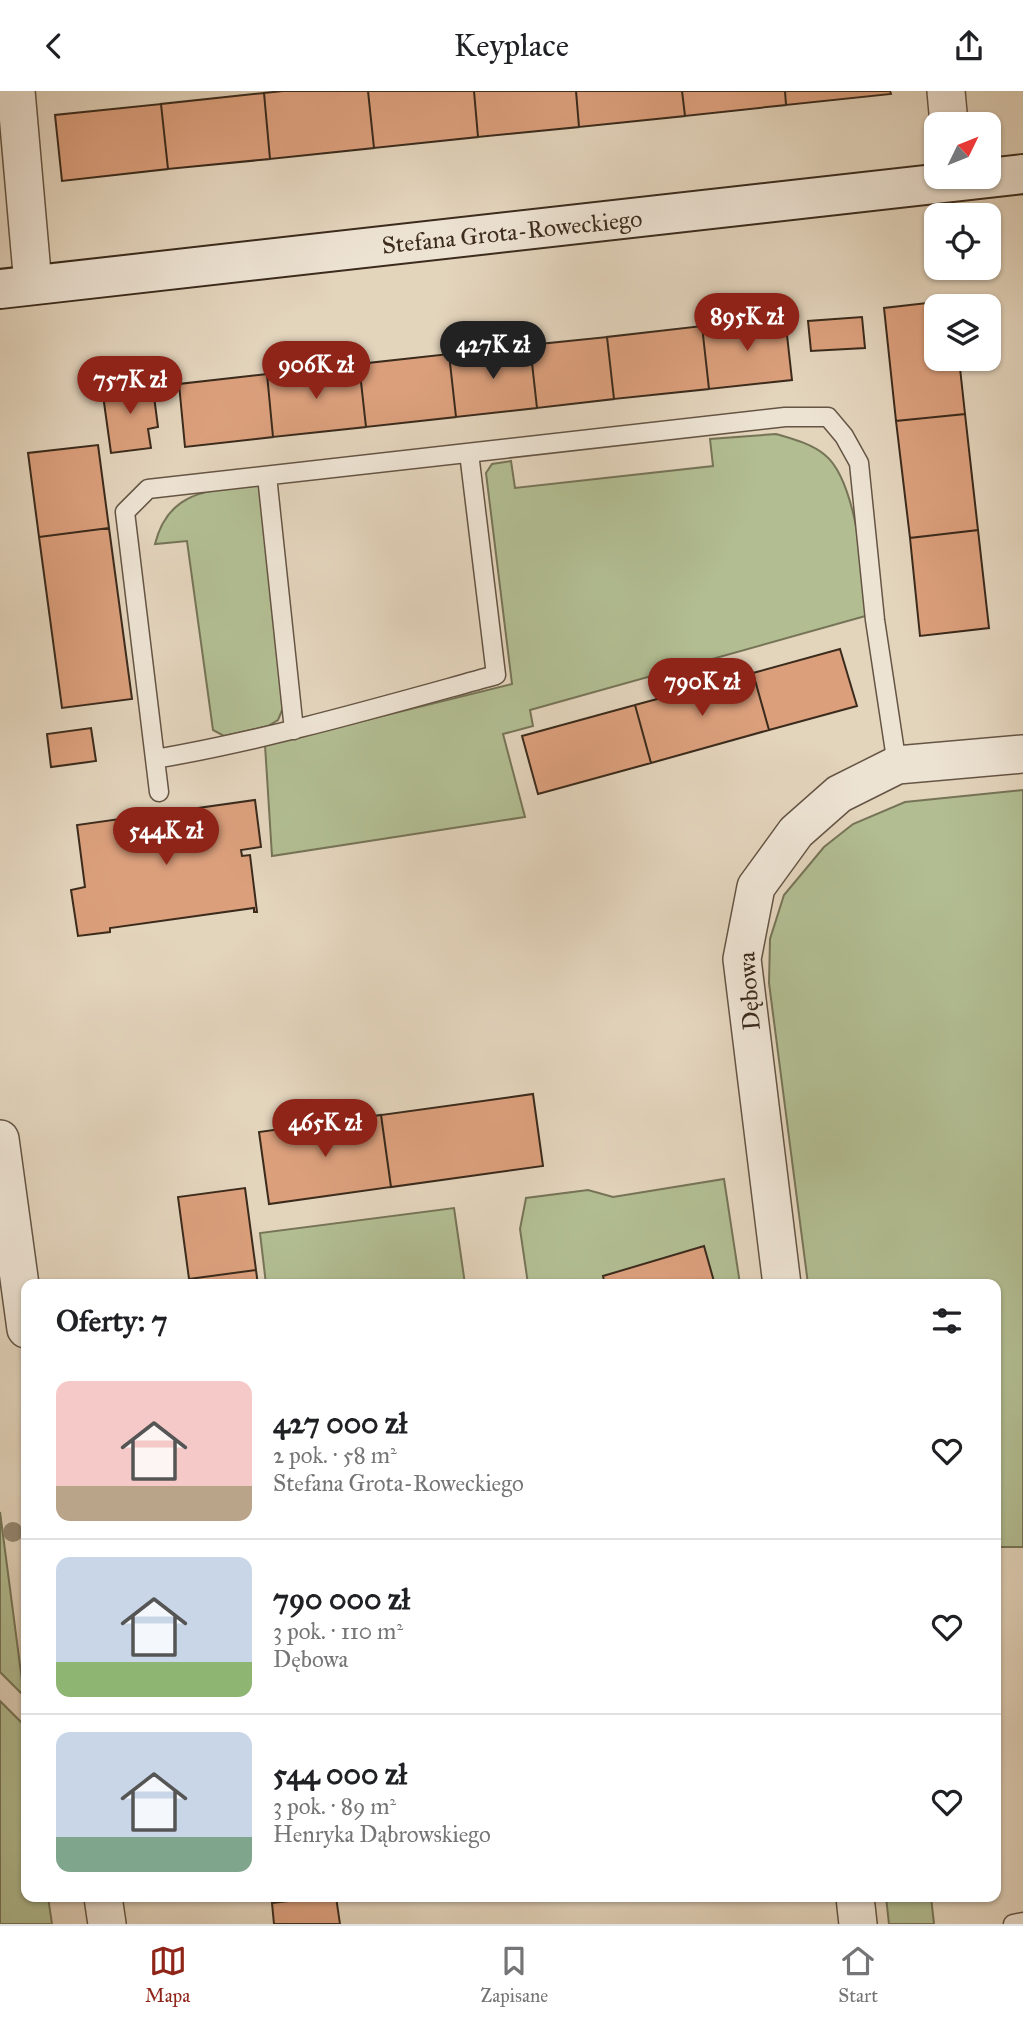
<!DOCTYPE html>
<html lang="pl">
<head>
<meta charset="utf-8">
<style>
	:root { --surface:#fff; --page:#f2f2f2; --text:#202124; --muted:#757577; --line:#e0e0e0; --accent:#8f2418 }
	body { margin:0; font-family:"IM FELL Great Primer",serif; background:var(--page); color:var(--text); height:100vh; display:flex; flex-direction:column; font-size:26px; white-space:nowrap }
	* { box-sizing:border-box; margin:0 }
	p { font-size:23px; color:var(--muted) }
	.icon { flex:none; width:38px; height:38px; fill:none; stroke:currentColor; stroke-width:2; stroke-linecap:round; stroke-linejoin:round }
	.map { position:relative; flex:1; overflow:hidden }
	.sheet { position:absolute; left:21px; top:1188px; width:980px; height:623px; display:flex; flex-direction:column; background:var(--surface); border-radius:14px; box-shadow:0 2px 5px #0004 }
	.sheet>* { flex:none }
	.needle { width:46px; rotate:47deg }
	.tools { position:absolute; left:924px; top:21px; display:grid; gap:14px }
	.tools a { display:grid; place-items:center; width:77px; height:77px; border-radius:14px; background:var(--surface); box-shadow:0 2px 5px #0004; font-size:35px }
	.price { position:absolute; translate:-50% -60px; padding:0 16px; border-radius:24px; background:var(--accent); color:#fff; font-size:23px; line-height:46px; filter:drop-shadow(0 2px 4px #0008) }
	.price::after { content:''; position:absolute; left:50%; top:42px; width:21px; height:16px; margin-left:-10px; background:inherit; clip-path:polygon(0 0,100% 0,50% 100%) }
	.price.current { background:#222; color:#fff }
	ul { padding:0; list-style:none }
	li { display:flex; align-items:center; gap:21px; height:175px; padding:0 35px }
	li+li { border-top:2px solid var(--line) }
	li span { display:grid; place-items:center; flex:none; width:196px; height:140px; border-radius:14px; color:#555 }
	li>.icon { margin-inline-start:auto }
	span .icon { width:84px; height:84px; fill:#fffc; stroke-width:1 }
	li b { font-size:30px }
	h2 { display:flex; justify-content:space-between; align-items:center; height:84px; padding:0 35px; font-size:30px }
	header { display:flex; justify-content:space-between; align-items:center; height:91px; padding:0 35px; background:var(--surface); font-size:32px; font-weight:600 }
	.menu { display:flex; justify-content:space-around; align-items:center; height:98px; border-top:2px solid var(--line); background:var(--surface); font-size:19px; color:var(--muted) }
	.menu a { display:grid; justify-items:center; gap:4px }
	.menu .current { color:var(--accent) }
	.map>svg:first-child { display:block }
	.green { fill:#b2bd92; stroke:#767457; stroke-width:2 }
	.building { fill:#db9f7c; stroke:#3b2b1c; stroke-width:2 }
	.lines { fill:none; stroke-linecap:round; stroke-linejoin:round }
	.lane-casing { stroke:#655544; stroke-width:21 }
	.street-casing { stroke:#655544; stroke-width:40 }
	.secondary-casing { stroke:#3b2b1c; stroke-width:42 }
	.lane { stroke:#ede3d3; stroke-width:18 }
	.street { stroke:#ede3d3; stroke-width:37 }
	.secondary { stroke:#ede3d3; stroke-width:38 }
	.tree { fill:#948771 }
	.labels { text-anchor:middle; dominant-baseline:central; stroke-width:6; stroke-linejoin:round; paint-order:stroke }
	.street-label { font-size:24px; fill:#3b2b1c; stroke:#ede3d3 }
</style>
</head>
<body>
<header><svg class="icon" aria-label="back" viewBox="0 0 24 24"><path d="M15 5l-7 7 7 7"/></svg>Keyplace<svg class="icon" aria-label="share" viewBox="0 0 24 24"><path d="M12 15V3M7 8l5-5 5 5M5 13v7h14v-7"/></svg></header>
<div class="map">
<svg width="1023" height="1833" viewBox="0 0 1023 1833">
	<rect width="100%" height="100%" fill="#e3d4bc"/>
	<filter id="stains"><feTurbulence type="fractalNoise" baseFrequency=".00286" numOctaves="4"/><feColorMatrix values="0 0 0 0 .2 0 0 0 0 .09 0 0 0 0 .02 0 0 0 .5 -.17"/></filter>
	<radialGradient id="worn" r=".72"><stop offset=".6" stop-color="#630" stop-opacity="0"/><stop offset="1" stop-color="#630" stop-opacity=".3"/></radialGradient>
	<!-- green -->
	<path class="green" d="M776,343c17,5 36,10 49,21 32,26 38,120 44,160l-339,95 3,16 -30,8 22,83 -253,39 -7,-111 247,-61 -26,-211 6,-9 19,-3 4,27 198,-22 -3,-27z
		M259,393l24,224 -5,12 -10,6 -44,10 -11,-6 -26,-189 -32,3c14,-56 57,-53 104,-60z
		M1023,699v757h-27v-262l-188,-1 -39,-301 1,-44 14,-44 40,-48 29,-23 52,-22z
		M724,1088l16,105h-212l-8,-55 6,-31 62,-8 25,7z
		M454,1117l11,76h-199l-6,-51z
		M0,1421l24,184 -24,-24z
		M0,1610l24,24 2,17v155h22l4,27h-52z
		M886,1806h45l3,27h-45z"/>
	<!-- building -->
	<path class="building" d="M283,0h85l6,57 -104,11 -6,-66z
		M368,0h106l4,46 -104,11z
		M474,0h102l3,36 -101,10z
		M576,0h106l3,25 -106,11z
		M682,0h103l1,14 -101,11z
		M785,0h105l1,3 -105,11z
		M264,2l6,66 -102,10 -7,-65z
		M161,13l7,65 -106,12 -7,-66z
		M953,209v6h-17v53h23l6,55 -69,7 -12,-113z
		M785,226l7,63 -83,9 -7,-63z
		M862,226l3,31 -54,3 -3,-30z
		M702,235l7,63 -95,10 -7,-62z
		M607,246l7,62 -77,9 -7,-63z
		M530,254l7,63 -81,9 -7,-63z
		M449,263l7,63 -90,10 -7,-63z
		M359,273l7,63 -93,10 -6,-63z
		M267,283l6,63 -88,10 -6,-63z
		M152,290l6,46 -10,2 3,19 -40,5 -9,-65z
		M965,323l13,116 -68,8 -14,-117z
		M98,354l11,83 -70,9 -11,-84z
		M109,437l23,171 -70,9 -23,-171z
		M978,439l11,98 -69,8 -10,-98z
		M840,558l17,57 -88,24 -16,-57z
		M753,582l16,57 -118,33 -16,-58z
		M635,614l16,58 -113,31 -16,-58z
		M91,637l5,33 -45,6 -4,-33z
		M255,709l6,47 -20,3 1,6 8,-1 7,57h-3v-4l-144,20v4l-32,4 -7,-46 14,-3 -8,-62z
		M533,1003l10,72 -152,21 -10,-72z
		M381,1024l10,72 -122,17 -10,-72z
		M245,1097l11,82 -67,9 -11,-82z
		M704,1155l11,39h-110l-2,-9z
		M256,1179l2,15h-69v-6z
		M322,1806h14l4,27h-66l-2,-21z"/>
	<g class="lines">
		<defs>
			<path id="lane" d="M267,385l27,254
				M155,668c116,-20 228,-53 341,-84l-27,-222
				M159,701l-34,-280 23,-23 637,-72h43l16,19 15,27 16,157 22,145
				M1013,1833l10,-2"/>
			<path id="street" d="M16,0l17,194
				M946,0l3,33
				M0,1048l26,190
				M782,1194l-40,-326 14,-72 40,-55 43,-38 58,-29 126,-11
				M103,1806l4,27
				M855,1806l3,27"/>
			<path id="secondary" d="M0,198l1023,-115"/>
		</defs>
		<!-- lane casing -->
		<use href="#lane" class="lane-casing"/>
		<!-- street casing -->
		<use href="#street" class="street-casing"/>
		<!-- secondary casing -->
		<use href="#secondary" class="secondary-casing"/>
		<!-- lane -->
		<use href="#lane" class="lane"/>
		<!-- street -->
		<use href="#street" class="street"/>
		<!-- secondary -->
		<use href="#secondary" class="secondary"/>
	</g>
	<!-- trees -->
	<circle class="tree" cx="13" cy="1441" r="10"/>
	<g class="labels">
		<!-- street labels -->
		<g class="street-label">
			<text transform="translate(512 141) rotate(-6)">Stefana Grota-Roweckiego</text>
			<text transform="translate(749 900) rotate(-94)">Dębowa</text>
		</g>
	</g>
	<rect width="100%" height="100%" filter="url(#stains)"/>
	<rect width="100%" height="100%" fill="url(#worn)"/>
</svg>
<div class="tools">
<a><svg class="needle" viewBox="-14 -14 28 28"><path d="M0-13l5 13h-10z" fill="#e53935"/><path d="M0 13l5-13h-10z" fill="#757577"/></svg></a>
<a><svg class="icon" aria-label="locate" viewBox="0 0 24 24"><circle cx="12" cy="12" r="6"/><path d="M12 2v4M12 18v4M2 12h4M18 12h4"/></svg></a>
<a><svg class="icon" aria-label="layers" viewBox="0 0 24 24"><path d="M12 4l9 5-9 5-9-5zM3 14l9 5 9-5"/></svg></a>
</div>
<b class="price" style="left:747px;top:262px">895K zł</b>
<b class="price current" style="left:493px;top:290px">427K zł</b>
<b class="price" style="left:316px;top:310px">906K zł</b>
<b class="price" style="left:130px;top:325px">757K zł</b>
<b class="price" style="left:702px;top:627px">790K zł</b>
<b class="price" style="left:166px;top:776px">544K zł</b>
<b class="price" style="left:325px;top:1068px">465K zł</b>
<section class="sheet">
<h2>Oferty: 7<svg class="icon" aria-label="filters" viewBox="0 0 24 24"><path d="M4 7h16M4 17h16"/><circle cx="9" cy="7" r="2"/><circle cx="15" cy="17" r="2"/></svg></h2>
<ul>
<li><span style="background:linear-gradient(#f6c9c9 75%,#b9a48a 0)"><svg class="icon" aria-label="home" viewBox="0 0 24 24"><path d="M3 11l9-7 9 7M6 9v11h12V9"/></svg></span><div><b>427 000 zł</b><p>2 pok. · 58 m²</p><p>Stefana Grota-Roweckiego</p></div><svg class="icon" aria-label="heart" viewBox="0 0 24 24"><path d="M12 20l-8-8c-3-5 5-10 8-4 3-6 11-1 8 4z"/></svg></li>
<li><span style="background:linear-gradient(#c9d6e8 75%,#8fb573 0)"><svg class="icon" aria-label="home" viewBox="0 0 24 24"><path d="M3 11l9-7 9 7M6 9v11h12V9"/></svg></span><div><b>790 000 zł</b><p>3 pok. · 110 m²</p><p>Dębowa</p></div><svg class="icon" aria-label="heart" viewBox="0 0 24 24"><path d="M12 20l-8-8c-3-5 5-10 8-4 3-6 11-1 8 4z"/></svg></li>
<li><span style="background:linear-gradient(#c9d6e8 75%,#7fa58c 0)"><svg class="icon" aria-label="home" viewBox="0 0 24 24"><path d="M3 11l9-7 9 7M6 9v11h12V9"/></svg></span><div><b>544 000 zł</b><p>3 pok. · 89 m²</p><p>Henryka Dąbrowskiego</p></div><svg class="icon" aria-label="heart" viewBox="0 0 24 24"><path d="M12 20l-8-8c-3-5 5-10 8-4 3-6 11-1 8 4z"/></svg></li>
</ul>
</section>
</div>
<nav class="menu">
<a class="current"><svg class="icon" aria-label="map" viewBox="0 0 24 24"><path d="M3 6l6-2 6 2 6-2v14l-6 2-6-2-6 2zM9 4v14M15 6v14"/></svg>Mapa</a>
<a><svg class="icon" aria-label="saved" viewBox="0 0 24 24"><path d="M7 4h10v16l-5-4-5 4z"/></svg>Zapisane</a>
<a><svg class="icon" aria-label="home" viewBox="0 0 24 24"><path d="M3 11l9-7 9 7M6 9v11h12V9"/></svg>Start</a>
</nav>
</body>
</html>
